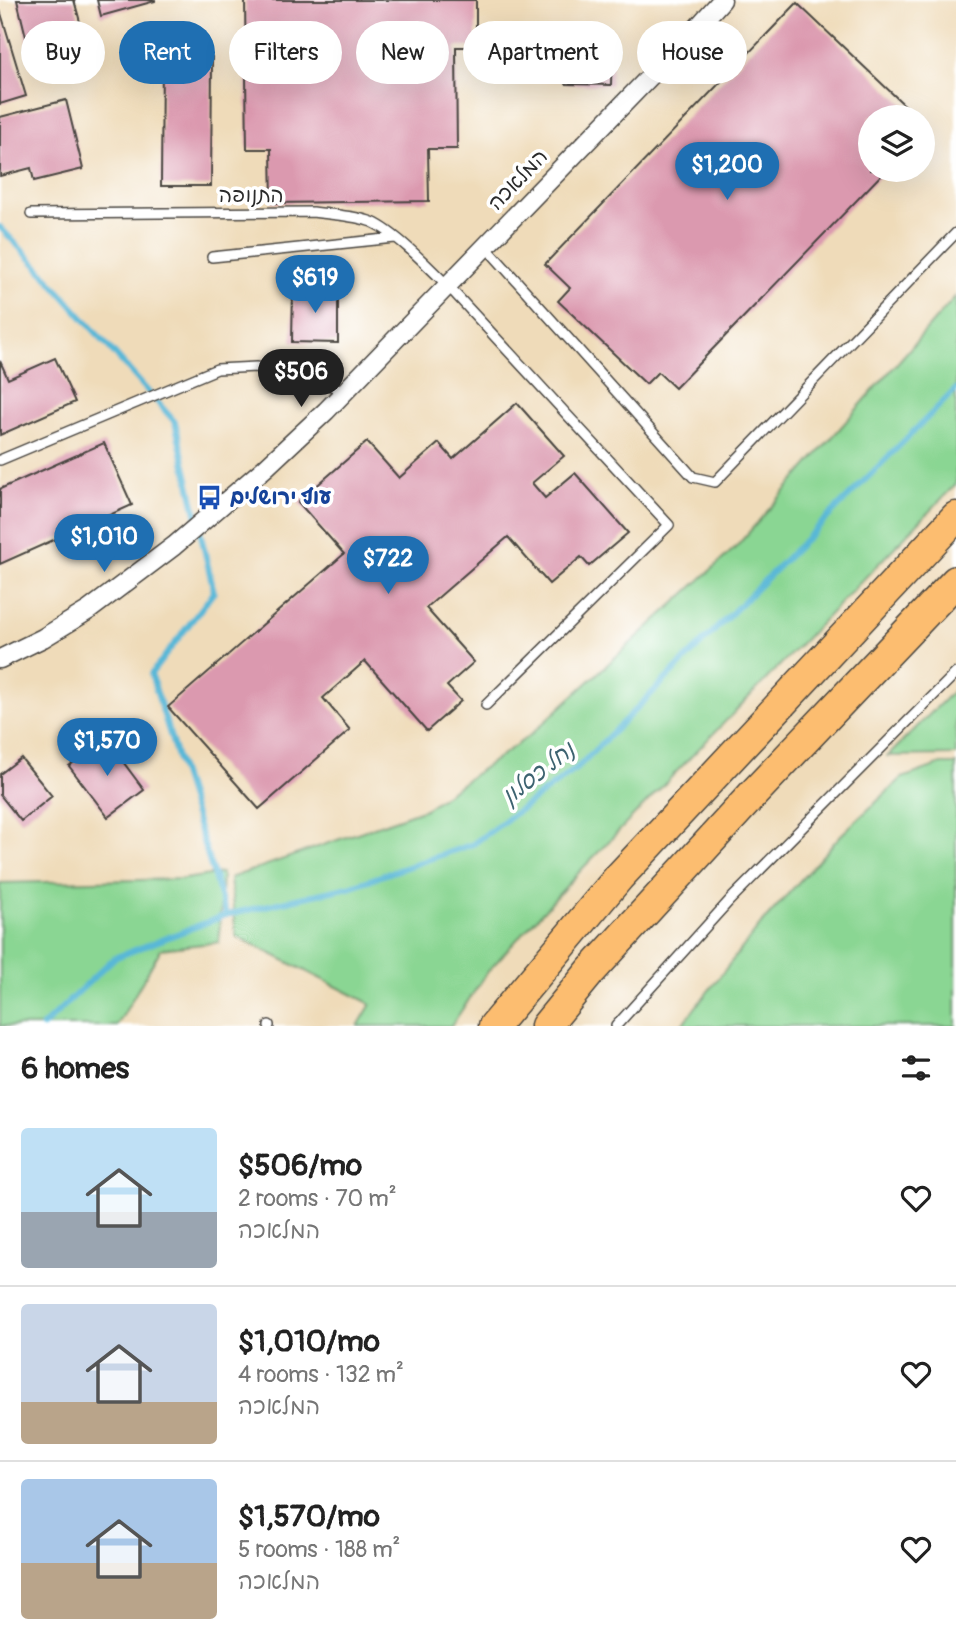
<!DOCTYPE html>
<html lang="en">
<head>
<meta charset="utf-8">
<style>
	:root { --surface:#fff; --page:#f6f6f6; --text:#222; --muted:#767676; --line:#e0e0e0; --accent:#1f6fb2 }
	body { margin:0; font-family:Pangolin,"Playpen Sans Hebrew",sans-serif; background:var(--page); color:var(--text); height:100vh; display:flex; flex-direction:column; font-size:26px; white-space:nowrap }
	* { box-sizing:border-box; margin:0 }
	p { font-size:23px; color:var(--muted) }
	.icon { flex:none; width:38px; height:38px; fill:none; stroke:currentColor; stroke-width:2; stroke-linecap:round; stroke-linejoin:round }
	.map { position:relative; height:1026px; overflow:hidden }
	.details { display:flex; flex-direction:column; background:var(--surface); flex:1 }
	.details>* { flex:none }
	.guide { position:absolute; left:21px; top:21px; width:915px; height:63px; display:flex; gap:14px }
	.tools { position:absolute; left:858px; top:105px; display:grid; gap:14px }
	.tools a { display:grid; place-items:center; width:77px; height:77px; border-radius:50%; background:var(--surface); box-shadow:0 7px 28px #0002; font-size:35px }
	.price { position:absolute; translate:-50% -60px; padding:0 16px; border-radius:24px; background:var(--accent); color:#fff; font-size:23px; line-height:46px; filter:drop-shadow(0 2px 4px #0008) }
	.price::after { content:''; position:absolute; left:50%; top:42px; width:21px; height:16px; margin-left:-10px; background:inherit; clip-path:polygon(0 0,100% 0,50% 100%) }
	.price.active { background:#222; color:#fff }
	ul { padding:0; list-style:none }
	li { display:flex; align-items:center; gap:21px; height:175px; padding:0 21px }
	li+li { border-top:2px solid var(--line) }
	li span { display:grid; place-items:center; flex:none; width:196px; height:140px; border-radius:7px; color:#555 }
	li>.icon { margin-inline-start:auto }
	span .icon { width:84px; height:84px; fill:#fffc; stroke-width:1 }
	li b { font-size:30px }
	h2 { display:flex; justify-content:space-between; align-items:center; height:84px; padding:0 21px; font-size:30px }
	.chip { padding:0 24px; border-radius:32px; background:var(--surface); box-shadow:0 7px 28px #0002; font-size:24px; line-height:63px }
	.chip.active { background:var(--accent); color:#fff }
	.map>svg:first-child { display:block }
	.green { fill:#8ad693; stroke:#5a805f; stroke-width:2 }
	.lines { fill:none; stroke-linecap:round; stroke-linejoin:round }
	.stream { stroke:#58b7d7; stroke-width:6 }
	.building { fill:#db99af }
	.service-casing { stroke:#484540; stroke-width:12 }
	.minor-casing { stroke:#484540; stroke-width:21 }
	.trunk-casing { stroke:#484540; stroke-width:33 }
	.service { stroke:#fff; stroke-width:9 }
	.minor { stroke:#fff; stroke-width:18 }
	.trunk { stroke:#fcbd6f; stroke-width:30 }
	.labels { text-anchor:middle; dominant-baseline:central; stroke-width:7; stroke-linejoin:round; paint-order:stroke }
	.street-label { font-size:21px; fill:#2b2b2b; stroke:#fff }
	.transit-label { font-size:21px; font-weight:bold; fill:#164399; stroke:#fff; text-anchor:start }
	.water-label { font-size:23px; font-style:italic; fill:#3d6370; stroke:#fff }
</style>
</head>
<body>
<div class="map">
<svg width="956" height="1026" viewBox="0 0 956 1026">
	<rect width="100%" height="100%" fill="#fff"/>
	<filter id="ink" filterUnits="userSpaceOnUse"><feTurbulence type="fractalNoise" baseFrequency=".0143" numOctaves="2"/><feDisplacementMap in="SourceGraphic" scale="14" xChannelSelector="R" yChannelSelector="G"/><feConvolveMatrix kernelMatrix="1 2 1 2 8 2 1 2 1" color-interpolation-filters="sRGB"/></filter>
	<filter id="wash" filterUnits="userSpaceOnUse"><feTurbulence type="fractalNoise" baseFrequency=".00686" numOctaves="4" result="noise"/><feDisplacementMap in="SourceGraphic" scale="28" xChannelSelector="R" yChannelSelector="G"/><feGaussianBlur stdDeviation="1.57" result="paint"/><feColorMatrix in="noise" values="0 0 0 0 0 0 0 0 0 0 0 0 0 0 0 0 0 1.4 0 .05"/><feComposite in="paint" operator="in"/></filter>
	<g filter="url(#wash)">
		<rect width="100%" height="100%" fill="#efdbb9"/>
		<!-- green -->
		<path class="green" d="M956,296v188l-373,384 -94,102 -38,56h-93l13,-22 -135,-68 -6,-58 195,-69 104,-73 207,-189z
			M956,688v67l-68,1z
			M941,764h15v262h-275l80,-102 81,-90 60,-56z
			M222,873l-3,69 -58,7 -44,77h-117v-143l185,-4z"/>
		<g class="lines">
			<!-- stream -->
			<path class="stream" d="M0,227l38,40 137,155 39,170 -63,82 75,241
				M43,1026l71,-68 112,-43 123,-28 124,-43 104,-76 379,-379"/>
		</g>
		<g id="blocks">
			<!-- building -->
			<path class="building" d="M17,0h57l11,40 -55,13z
				M97,0h58v1l-54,15z
				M245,0h231v47h-20l1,102h-29l1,52 -157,2 -1,-54h-24z
				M797,3l120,114h-47v53h16l-211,218 -17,-16 -12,12 -88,-83 12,-13 -25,-24z
				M0,10l26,86 -26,8z
				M566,44l46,1 -1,40 -45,-1z
				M162,57h50l-1,129h-50z
				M66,100l17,69 -49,12 -3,-13 -31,8v-59z
				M293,286l45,1v56l-46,-1z
				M55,358l20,44 -75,33v-74l8,18z
				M517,403l47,53 -32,27 13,15 30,-25 53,60 -39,33 -8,-9 -32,27 -41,-47 -82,71 48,54 -27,24 14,15 -34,30 -62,-70 -42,37 27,32 -91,79 -91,-102 176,-153 -46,-52 69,-60 32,36 40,-35 14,16z
				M104,443l28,62 -132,59v-75z
				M106,739l38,51 -36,27 -39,-51z
				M21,758l31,38 -31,25 -21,-26v-21z"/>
		</g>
	</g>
	<g filter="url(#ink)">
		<use href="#blocks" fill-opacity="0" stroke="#484540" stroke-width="2"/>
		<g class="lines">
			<defs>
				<path id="service" d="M31,214l282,-2c19,3 41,3 59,10 23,10 58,46 76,64l221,239 -183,180
					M486,247l207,230 22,5 241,-249
					M212,257l183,-19
					M0,460l217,-91 39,-2 39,6 51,18
					M269,1026v-1
					M616,1026l114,-126 226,-227"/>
				<path id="minor" d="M0,659l43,-21 46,-28 85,-64 91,-78 61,-57 371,-383 25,-28"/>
				<path id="trunk" d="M494,1026l125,-149 337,-360
					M546,1026l45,-55 164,-179 201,-211"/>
			</defs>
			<!-- service casing -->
			<use href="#service" class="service-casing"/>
			<!-- minor casing -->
			<use href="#minor" class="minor-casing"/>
			<!-- trunk casing -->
			<use href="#trunk" class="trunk-casing"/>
			<!-- service -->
			<use href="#service" class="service"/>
			<!-- minor -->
			<use href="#minor" class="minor"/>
			<!-- trunk -->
			<use href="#trunk" class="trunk"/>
		</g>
	</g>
	<!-- icons -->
	<defs>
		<symbol id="bus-bare" viewBox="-9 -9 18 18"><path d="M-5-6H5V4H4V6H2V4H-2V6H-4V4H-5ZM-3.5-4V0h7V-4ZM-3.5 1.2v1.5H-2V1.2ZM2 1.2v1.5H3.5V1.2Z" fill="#1a4fb4" stroke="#fff" stroke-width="2.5" paint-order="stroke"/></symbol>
	</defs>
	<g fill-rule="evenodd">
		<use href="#bus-bare" x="192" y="480" width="35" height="35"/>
	</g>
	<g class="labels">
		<!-- street labels -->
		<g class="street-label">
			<text transform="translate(518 180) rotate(-46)">המלאכה</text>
			<text x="251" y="195">התנופה</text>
		</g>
		<!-- transit labels -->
		<g class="transit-label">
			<text x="230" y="497">עוף ירושלים</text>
		</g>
		<!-- water labels -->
		<g class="water-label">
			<text transform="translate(538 773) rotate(-38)">נחל כסלון</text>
		</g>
	</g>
</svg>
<div class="tools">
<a><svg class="icon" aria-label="layers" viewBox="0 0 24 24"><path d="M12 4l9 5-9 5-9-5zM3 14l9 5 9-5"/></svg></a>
</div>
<b class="price" style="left:727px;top:202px">$1,200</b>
<b class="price" style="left:315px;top:315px">$619</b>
<b class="price active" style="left:301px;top:409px">$506</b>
<b class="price" style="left:104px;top:574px">$1,010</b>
<b class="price" style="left:388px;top:596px">$722</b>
<b class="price" style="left:107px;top:778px">$1,570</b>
<div class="guide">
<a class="chip">Buy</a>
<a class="chip active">Rent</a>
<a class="chip">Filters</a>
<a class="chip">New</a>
<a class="chip">Apartment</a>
<a class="chip">House</a>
</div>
</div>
<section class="details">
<h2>6 homes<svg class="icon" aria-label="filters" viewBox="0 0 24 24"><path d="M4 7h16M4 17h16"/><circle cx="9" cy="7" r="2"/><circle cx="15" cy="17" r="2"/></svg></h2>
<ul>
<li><span style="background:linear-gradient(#bfe0f5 60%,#9aa5b1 0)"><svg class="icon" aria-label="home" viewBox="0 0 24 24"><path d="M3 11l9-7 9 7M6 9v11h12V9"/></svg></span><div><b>$506/mo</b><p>2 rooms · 70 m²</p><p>המלאכה</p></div><svg class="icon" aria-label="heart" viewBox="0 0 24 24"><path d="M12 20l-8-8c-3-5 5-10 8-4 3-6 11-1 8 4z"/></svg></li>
<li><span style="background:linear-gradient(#c9d6e8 70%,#b9a48a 0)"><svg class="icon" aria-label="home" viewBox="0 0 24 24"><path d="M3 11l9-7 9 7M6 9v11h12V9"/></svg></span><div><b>$1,010/mo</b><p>4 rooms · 132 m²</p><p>המלאכה</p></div><svg class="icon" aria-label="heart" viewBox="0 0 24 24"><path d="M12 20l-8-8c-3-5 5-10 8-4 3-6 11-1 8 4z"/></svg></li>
<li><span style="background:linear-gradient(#a9c7e8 60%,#b9a48a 0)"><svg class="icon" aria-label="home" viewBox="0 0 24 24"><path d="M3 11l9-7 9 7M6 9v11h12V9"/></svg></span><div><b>$1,570/mo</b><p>5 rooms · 188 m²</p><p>המלאכה</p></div><svg class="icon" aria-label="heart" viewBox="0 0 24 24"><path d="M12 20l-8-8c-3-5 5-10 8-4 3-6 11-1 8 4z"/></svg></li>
</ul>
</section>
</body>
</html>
